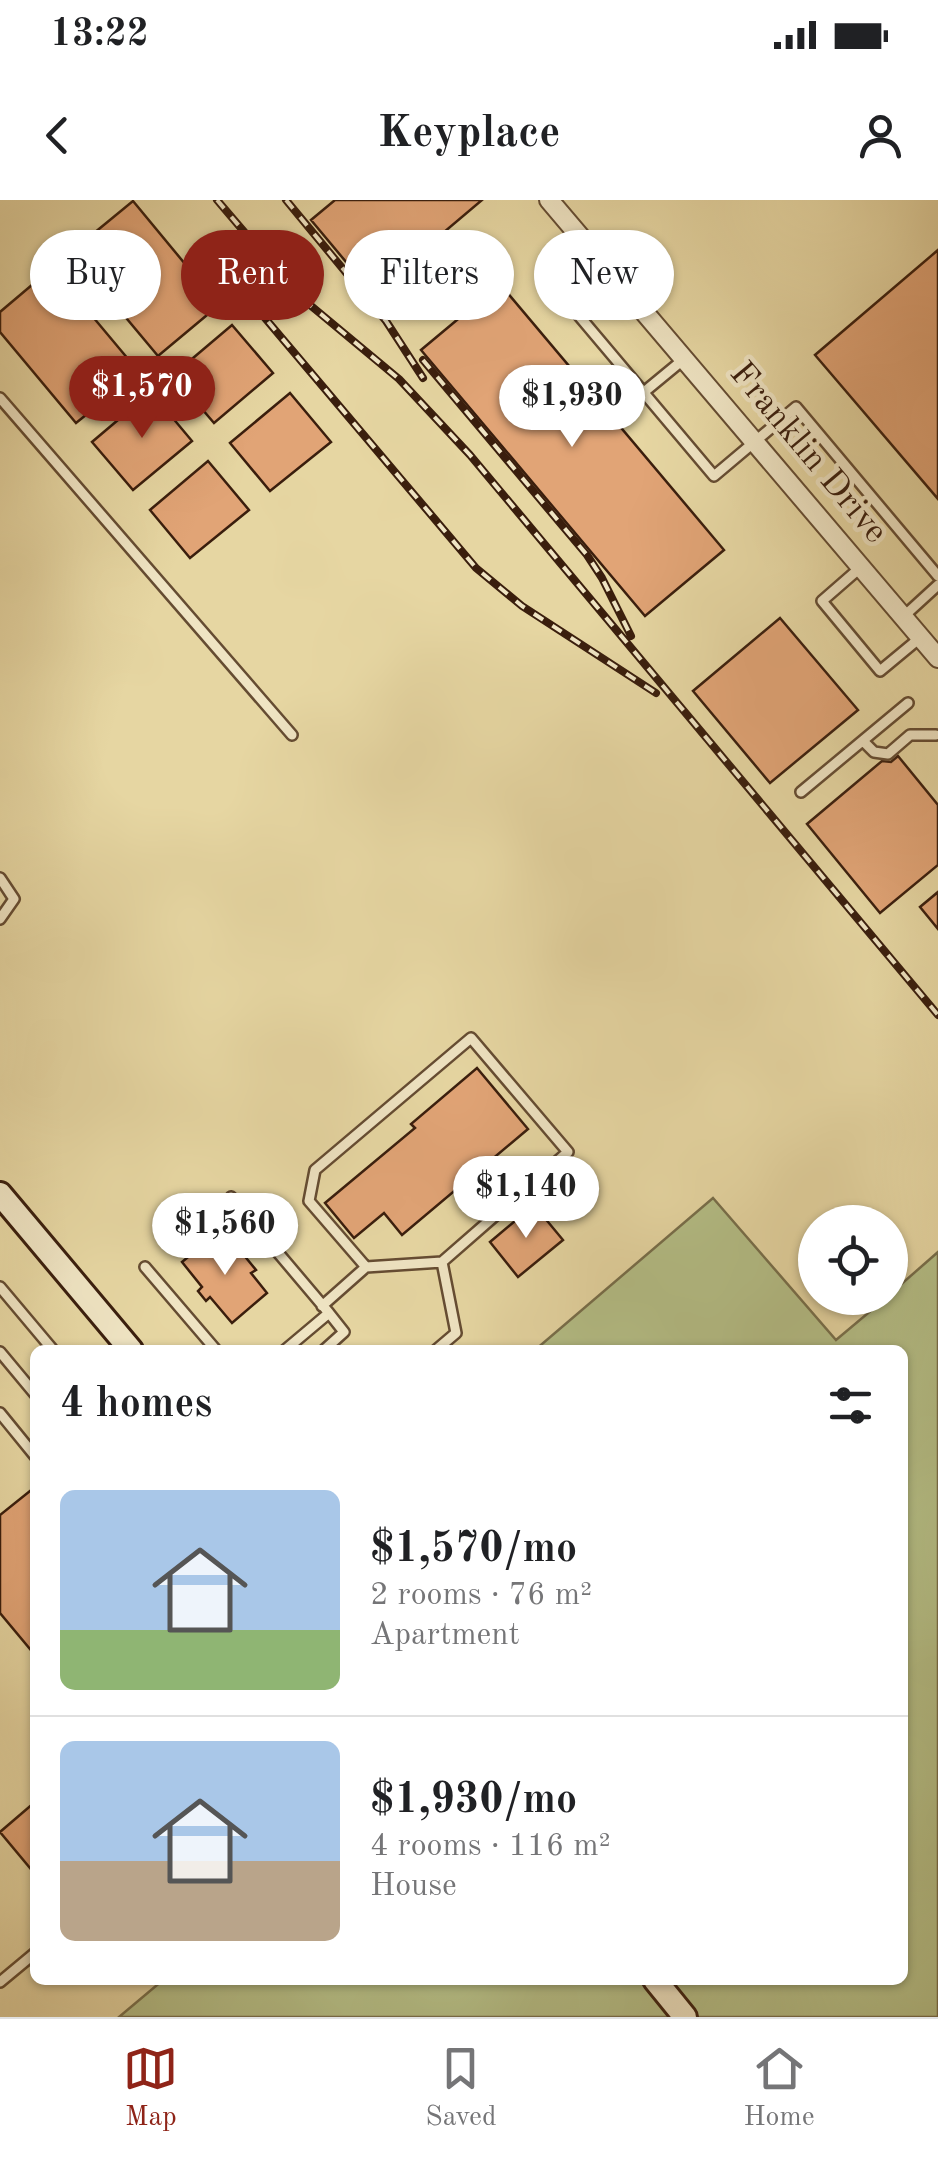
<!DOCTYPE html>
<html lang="en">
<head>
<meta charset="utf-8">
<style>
	:root { --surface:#fff; --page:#f2f2f2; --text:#202124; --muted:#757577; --line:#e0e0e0; --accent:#8f2418 }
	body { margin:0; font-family:"Old Standard TT",serif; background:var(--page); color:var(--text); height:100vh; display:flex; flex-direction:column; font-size:38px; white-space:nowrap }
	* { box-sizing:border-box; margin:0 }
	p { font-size:32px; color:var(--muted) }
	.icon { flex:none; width:55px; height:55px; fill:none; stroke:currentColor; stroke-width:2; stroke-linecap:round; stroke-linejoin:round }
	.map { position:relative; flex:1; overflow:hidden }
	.drawer { position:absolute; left:30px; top:1145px; width:878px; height:640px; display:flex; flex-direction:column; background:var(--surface); border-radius:15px; box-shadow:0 2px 8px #0004 }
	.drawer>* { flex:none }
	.banner { position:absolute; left:30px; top:30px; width:880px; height:90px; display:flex; gap:20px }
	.controls { position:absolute; left:798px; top:1005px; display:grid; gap:20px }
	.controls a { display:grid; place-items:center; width:110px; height:110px; border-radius:50%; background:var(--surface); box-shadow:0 2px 8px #0004; font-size:50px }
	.price { position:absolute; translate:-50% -85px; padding:0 22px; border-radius:35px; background:#fff; color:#222; font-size:32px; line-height:65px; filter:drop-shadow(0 2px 5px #0008) }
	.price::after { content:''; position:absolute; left:50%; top:60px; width:30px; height:22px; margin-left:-15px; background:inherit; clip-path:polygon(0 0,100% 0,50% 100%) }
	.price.selected { background:var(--accent); color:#fff }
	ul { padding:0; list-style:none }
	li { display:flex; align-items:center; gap:30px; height:250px; padding:0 30px }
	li+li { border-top:2px solid var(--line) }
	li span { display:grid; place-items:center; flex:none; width:280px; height:200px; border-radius:15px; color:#555 }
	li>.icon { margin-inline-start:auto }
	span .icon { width:120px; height:120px; fill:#fffc; stroke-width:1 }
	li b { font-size:42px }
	h2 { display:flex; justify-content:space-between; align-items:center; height:120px; padding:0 30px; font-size:42px }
	.chip { padding:0 35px; border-radius:45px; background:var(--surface); box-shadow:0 2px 8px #0004; font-size:35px; line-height:90px }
	.chip.selected { background:var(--accent); color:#fff }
	.status { display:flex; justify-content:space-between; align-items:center; height:70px; padding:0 50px; background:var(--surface); direction:ltr }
	.status svg { height:28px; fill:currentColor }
	header { display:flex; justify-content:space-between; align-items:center; height:130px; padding:0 30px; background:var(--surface); font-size:45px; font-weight:600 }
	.dock { display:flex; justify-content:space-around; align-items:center; height:140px; border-top:2px solid var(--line); background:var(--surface); font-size:28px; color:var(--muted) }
	.dock a { display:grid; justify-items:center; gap:5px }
	.dock .selected { color:var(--accent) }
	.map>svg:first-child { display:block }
	.green { fill:#b4be86; stroke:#776e4a; stroke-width:2.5 }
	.building { fill:#e1a476; stroke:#3a1e0d; stroke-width:2.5 }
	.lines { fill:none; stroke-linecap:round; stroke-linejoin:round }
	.lane-casing { stroke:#654c32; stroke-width:14 }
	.street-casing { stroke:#654c32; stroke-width:22 }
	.secondary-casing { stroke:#3a1e0d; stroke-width:28 }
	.lane { stroke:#efe4c3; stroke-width:9 }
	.street { stroke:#efe4c3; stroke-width:18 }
	.secondary { stroke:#efe4c3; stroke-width:22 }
	.rail-casing { stroke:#3a1e0d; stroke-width:8 }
	.rail { stroke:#efe4c3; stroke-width:4; stroke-dasharray:11; stroke-linecap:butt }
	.labels { text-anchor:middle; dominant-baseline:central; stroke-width:9; stroke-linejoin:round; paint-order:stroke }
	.street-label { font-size:35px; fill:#3a1e0d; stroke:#efe4c3 }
</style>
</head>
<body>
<div class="status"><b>13:22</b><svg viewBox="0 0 49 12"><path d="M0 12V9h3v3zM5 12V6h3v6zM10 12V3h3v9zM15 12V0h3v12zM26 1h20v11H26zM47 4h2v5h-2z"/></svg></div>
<header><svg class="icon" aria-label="back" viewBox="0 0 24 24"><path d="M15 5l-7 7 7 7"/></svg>Keyplace<svg class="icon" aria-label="person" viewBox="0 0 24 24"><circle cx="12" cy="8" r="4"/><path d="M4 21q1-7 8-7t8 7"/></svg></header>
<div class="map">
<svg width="938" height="1817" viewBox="0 0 938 1817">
	<rect width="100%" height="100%" fill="#e6d6a2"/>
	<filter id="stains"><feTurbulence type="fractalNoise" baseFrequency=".002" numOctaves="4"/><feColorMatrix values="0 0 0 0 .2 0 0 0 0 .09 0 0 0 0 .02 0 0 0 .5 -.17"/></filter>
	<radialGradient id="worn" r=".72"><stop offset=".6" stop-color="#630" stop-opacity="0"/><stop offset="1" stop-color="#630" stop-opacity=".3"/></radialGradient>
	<!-- green -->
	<path class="green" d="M713,998l123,142 50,-42h4v-4l48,-42v765h-819l44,-37h739v-630h-367z"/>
	<!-- building -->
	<path class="building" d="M335,0h147l-110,93 -61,-73z
		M133,1l86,104 -61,51 -87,-104z
		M938,50v249l-123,-144z
		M52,68l87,104 -63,51 -76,-91v-20z
		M500,84l224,266 -79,66 -224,-266z
		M232,125l41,48 -59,50 -41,-48z
		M151,192l41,49 -59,49 -41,-48z
		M290,193l41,49 -61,49 -40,-48z
		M208,261l41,49 -59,48 -40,-48z
		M780,418l78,92 -88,73 -77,-92z
		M898,556l40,49v60l-58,48 -73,-89 75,-63 9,1z
		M938,692v37l-18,-22z
		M477,868l51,61 -126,106 -18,-22 -30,25 -29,-35 90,-75 -4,-4z
		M534,1005l29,35 -45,37 -28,-35z
		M216,1034l16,19 6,-5 18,22 -5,3 16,20 -35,30 -22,-26 -4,4 -8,-10 4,-4 -20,-25z
		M30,1291l5,6v158l-35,-42v-98z
		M35,1602v72l-35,-42z"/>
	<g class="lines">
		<defs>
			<path id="lane" d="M604,63l-40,35 150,178 82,-69 142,169
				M644,192l40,-33
				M0,198l292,337
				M861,367l-39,34 58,70 41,-34
				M903,417l35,-32
				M863,541l11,11 14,2 22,-19h26
				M801,592l107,-89
				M0,678l14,21 -14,20
				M231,997l98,116 -44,37
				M145,1067l71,83
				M0,1087l53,63
				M322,1106l44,-39 -57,-66 6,-31 156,-132 97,114 -126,110 -76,5
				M324,1150l20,-18 -15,-19
				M436,1150l20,-17 -14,-71
				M0,1152l35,42
				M0,1213l35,43
				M0,1782l35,-29"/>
			<path id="street" d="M549,0l389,458"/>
			<path id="secondary" d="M0,994l131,156
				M655,1780l30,37"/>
		</defs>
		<!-- lane casing -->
		<use href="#lane" class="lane-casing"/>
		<!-- street casing -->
		<use href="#street" class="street-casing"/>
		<!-- secondary casing -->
		<use href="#secondary" class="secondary-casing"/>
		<!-- lane -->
		<use href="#lane" class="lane"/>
		<!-- street -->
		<use href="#street" class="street"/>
		<!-- secondary -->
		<use href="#secondary" class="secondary"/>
		<defs>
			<path id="rail" d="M217,0l81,95 101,84 71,76 468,560
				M286,0l100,121 37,57
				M254,105l222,263 46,38 134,87
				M423,160l164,195 15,23 29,58"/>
		</defs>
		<!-- rail casing -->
		<use href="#rail" class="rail-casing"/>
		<!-- rail -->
		<use href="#rail" class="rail"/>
	</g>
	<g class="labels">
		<!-- street labels -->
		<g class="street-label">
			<text transform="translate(808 253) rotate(50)">Franklin Drive</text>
		</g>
	</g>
	<rect width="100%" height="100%" filter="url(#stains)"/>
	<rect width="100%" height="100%" fill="url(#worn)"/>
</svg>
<div class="controls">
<a><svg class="icon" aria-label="locate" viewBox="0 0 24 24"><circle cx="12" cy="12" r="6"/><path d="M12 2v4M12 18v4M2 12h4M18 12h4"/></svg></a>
</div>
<b class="price selected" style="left:142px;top:241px">$1,570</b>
<b class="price" style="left:572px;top:250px">$1,930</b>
<b class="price" style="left:526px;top:1041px">$1,140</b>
<b class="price" style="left:225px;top:1078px">$1,560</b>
<div class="banner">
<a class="chip">Buy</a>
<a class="chip selected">Rent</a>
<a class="chip">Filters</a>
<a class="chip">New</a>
</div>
<section class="drawer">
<h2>4 homes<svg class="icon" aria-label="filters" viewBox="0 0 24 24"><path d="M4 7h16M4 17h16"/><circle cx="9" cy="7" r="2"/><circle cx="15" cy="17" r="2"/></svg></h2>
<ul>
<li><span style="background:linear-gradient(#a9c7e8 70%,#8fb573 0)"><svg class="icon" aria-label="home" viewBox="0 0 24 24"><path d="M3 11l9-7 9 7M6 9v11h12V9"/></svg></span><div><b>$1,570/mo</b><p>2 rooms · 76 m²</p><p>Apartment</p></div></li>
<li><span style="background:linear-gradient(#a9c7e8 60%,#b9a48a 0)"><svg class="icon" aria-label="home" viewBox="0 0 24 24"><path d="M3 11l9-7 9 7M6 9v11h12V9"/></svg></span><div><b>$1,930/mo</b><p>4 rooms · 116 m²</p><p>House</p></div></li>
</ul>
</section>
</div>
<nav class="dock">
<a class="selected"><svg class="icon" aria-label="map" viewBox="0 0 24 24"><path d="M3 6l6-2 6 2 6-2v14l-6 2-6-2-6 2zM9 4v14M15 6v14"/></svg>Map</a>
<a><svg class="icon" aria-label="saved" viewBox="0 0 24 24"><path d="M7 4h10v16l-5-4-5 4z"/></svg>Saved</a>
<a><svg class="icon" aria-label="home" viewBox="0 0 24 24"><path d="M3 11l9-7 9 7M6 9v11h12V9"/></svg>Home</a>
</nav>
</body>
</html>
